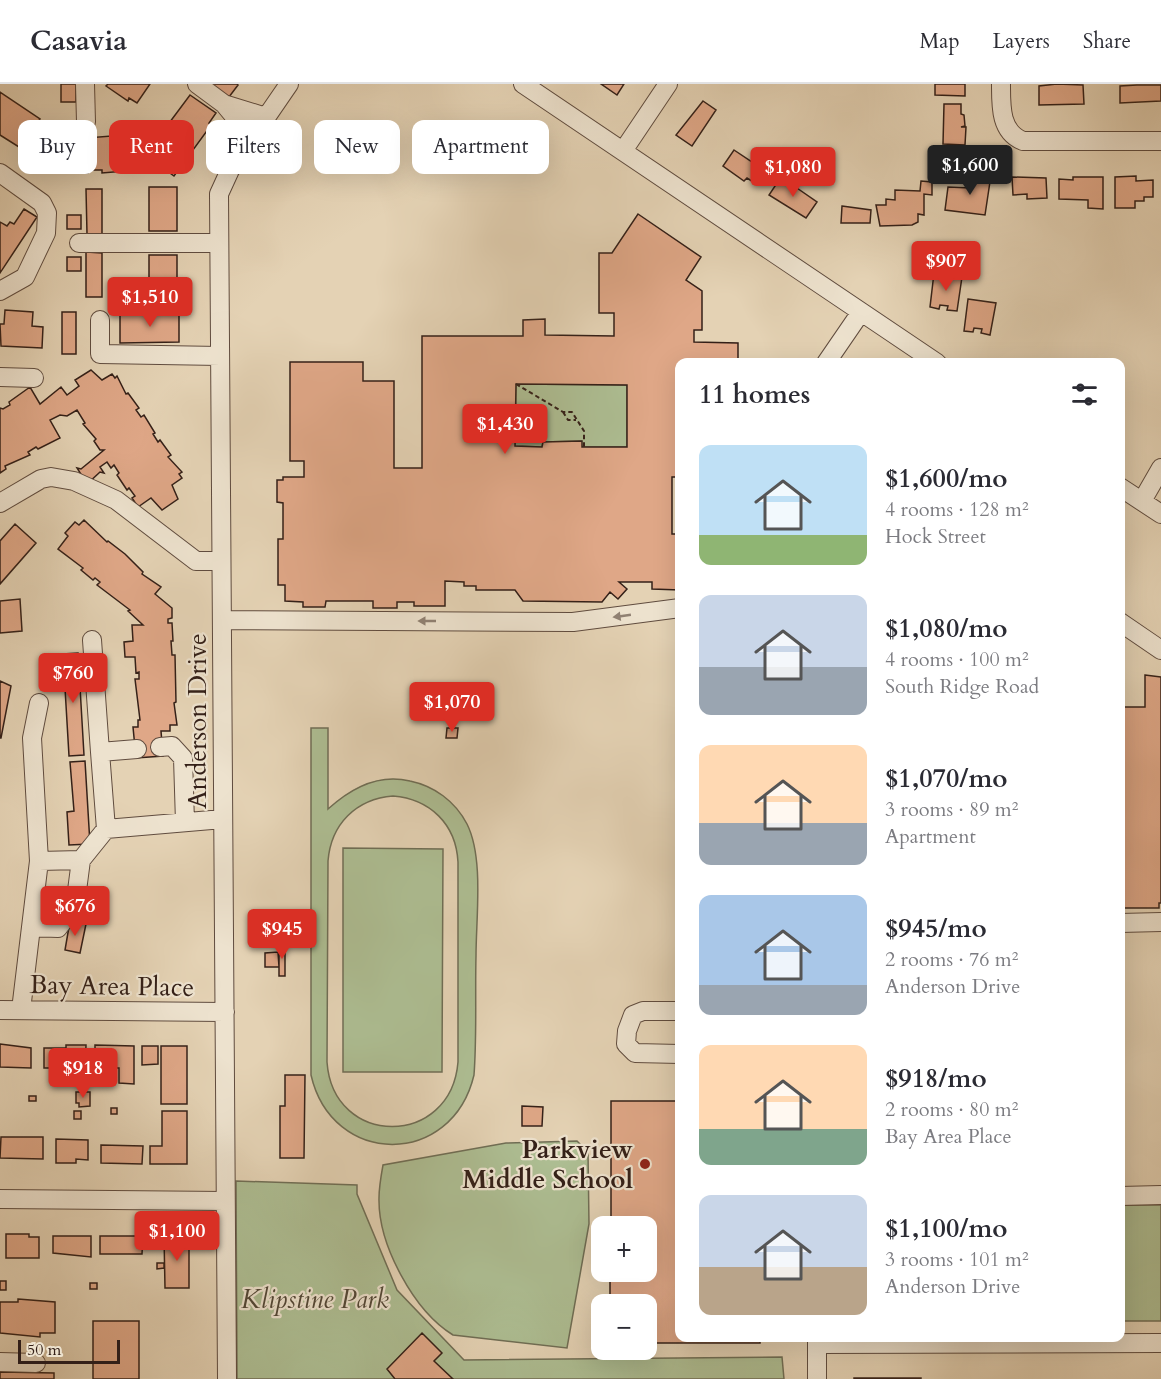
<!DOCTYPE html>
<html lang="en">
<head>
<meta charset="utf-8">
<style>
	:root { --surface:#fff; --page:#f2f2f3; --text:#2b2b33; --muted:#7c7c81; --line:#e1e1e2; --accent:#d93025 }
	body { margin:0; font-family:Cardo,serif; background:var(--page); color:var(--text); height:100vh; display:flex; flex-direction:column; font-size:22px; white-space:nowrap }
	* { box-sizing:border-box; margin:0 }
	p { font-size:20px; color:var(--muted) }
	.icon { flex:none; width:33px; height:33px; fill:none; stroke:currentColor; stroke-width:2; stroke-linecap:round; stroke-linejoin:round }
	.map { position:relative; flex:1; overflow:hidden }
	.details { position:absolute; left:675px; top:274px; width:450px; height:984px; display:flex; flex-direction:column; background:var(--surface); border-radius:12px; box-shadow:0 6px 24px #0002 }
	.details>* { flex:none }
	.banner { position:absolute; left:18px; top:36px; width:567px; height:54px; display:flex; gap:12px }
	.tools { position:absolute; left:591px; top:1132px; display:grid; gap:12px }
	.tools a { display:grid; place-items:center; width:66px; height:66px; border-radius:12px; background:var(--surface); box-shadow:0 6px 24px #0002; font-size:30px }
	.scale { position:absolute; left:18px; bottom:15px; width:102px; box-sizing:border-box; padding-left:6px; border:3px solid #342018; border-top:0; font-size:16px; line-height:21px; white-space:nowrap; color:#342018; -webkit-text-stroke:4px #ede2ce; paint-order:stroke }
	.price { position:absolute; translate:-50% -51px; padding:0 14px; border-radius:6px; background:var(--accent); color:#fff; font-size:20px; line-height:39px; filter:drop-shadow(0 2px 3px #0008) }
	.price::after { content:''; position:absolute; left:50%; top:36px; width:18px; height:14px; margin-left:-9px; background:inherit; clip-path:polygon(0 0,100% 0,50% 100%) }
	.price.selected { background:#222; color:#fff }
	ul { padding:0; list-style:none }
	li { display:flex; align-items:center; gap:18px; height:150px; padding:0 24px }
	li span { display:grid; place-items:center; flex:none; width:168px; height:120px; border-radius:12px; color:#555 }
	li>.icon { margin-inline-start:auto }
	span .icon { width:72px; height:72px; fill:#fffc; stroke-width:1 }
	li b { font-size:26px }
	h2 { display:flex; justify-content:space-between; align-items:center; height:72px; padding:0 24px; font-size:26px }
	.tag { padding:0 21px; border-radius:12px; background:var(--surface); box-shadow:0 6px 24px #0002; font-size:21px; line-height:54px }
	.tag.selected { background:var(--accent); color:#fff }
	header { display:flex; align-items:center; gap:36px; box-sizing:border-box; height:84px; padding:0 30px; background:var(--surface); border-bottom:2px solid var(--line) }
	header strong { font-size:28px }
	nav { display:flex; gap:33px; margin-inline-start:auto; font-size:21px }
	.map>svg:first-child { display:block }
	.green { fill:#adbd92; stroke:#706e55; stroke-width:1.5; fill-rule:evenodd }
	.building { fill:#dfa787; stroke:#342018; stroke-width:1.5; fill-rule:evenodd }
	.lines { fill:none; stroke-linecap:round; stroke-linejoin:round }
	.minor-casing { stroke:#604c3f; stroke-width:20 }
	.path { stroke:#342018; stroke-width:2; stroke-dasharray:4.5 3; stroke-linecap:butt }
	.minor { stroke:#ede2ce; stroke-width:18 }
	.oneway { fill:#908173 }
	.poi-dot { fill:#8f2418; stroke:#ede2ce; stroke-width:2 }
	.labels { text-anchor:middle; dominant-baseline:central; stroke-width:4.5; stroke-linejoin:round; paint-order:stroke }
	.street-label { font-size:26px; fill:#342018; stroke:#ede2ce }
	.poi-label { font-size:26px; font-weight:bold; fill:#342018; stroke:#ede2ce; text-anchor:end }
	.park-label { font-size:26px; font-style:italic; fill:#524736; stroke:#ede2ce }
</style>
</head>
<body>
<header>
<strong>Casavia</strong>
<nav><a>Map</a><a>Layers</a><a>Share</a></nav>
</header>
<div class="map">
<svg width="1161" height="1295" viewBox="0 0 1161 1295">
	<rect width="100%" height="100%" fill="#e4d2b4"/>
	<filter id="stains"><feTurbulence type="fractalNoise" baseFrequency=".00333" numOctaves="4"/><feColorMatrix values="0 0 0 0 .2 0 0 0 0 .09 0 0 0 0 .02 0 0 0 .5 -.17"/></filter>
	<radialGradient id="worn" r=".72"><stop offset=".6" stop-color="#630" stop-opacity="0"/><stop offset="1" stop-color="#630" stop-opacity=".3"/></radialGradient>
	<!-- green -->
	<path class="green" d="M516,300l111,1v62h-45l-1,-6 -38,1 -1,5 -27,-1z
		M311,644h17v81c23,-21 50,-36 82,-28 24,5 45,20 57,43 17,34 9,93 9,132 -1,39 1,79 -2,119 -22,93 -142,92 -163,0zM393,712c37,3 63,28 65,66v200c-7,86 -125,86 -131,0l1,-201c3,-37 28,-62 65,-65z
		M343,764l100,1 -1,223h-99z
		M577,1057l11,11 1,72 -22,124 -114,-13c-39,-24 -75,-90 -74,-137 0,-11 2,-22 4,-33l123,-22z
		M236,1097l121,4v9l40,96 67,70 318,-3 2,22h-547z
		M1121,1121h40v116h-40z"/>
	<!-- building -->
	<path class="building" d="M61,0h15v18h-15z
		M108,0h42l-13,19 -8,-5 -1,3 -22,-15z
		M210,0h27l1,1 -9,12z
		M601,0h23l-7,11z
		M935,0h30v12l-30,-1z
		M1057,0l26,1 1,19 -45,1v-19z
		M1137,1h24v16l-41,2v-17z
		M0,8l40,27 -4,5 9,6 -15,24 -30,-19z
		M190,11l26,18 -7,10 3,1 -38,52 -26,-19 6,-9 -2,-2z
		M703,17l13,9 -24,36 -16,-11z
		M944,20h17v10l3,1 1,11 -4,1h5l-1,18 -22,-1z
		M87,51v3l37,-3 1,3h11l1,32 -35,3v-3h-14v3h-12l-3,-3h-12v-31z
		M734,66l33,22 -9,13 -11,-7 -3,3 -21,-15z
		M819,78l9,1 -1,7 -9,-1z
		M973,89l18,2 -6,40 -40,-5 3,-23 23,1z
		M1136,92v5l17,-1v17h-9v4h-9v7h-20v-31z
		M781,93l36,25 -11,16 -37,-23z
		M1012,93l34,1 1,20 -20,1v-5l-14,1z
		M1073,93h30v32l-15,-1v-8l-29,-1v-20l14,1z
		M921,97l11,1v13l-8,-1v21l-6,-1v8l-6,3 -32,1 -4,-21h10v-6l9,1v-10l25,1z
		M149,103h28v44h-28z
		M86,105h16v45h-15z
		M842,122l29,4 -1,13h-29z
		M24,125l13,8 -37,56v-51l7,4 3,-4 4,2z
		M638,130l63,43 -15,23 16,11v39h-8v12l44,1v20h-58v114h-8v57h8v56l-28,-1v-7h-33l8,7 -9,10 -8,-7 -8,10 -79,-1 -8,-11h-39v-4h-12v-4l-19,-1v25h-31v-4h-17v6h-24v-7h-47l-1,6h-22v-5l-18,-1v-16h-7v-46h5v-36l-6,-1v-22h6v-3h21v-16h-14v-99h73v19h31v87h28v-132h101v-16l22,-1v16l69,1v-23h-15v-60h13zM516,300l111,1v62h-45v-6l-39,1 -1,5 -27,-1z
		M67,131h14v14h-14z
		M938,164l12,2 -2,17 -12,-2z
		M86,168l16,1v44h-16z
		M149,171h28v44h-28z
		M67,173h14v14h-14z
		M934,189l28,4 -5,34 -10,-1 1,-4 -8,-1 -1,4 -9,-2z
		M968,215l28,4 -6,32 -9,-2 1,-4 -8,-1 -1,4 -9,-1z
		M5,226l28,2 -1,14 11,1 -1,21 -41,-2 -1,-22h4z
		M62,228h14v42h-14z
		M179,230v28l-59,1v-28z
		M91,286l11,10 10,-6 3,4 2,-2 9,18 2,-1 11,15 -3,2 5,7 3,-2 11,18 -2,1 5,8 2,-2 11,15 -3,2 14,15 -3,2 3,4 -10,7 6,14 -16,11 -11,-12 -13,9 -6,-9 3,-2 -6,-8 -2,2 -10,-15 2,-2 -5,-8 -3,3 -4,-6 -7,5 4,6 -4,-1 -13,12 -10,-16 4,1 23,-19h-4l-6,-9 2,-2 -13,-15 2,-1 -8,-13 -10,6 -7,-1 -10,5 10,18 -22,11 -2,-2 -8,5 2,3 -25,11 1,3 -6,4v-65l3,1 7,-4 -1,-3 21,-15 10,17 21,-17 6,8 12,-9 -4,-6z
		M84,436l23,22 1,-1 17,13 18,18 -1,2 19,13 -6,7 17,14v10l-4,1v4h4l1,18h-2l1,14h3l1,47 -2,1 3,22h-7v6h-9l2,25 -27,2 -3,-31h5v-7h2l-5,-41h4v-7l-3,1 -1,-16h-10l-1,-15 9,-1 -1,-16h11l-15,-14 2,-1 -33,-25 3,-3 -5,-4 -2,2 -12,-10 2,-2 -25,-19 10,-13 -3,-3 10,-11 4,3z
		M15,440l21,19 -36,41v-43z
		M20,515l2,32 -22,2v-32z
		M78,569l6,102 -15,1 -6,-102z
		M1145,591l16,2v226h-2v5h-35v-6h-4v-187h4v-8h21z
		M0,597l11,5 -10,52h-1z
		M447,644h11l-1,10h-11z
		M85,677l5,83 -21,1 -2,-33 7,-1 -4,-49z
		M70,837l16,3 -6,29 -15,-3z
		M279,859h6v33h-6z
		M278,868l1,15h-14v-14z
		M0,960l31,4v20l-31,-1z
		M66,961h20l-1,31 -15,-1v-7h-26v-20h22z
		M95,961l39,1v38l-15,-1v-15h-24z
		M142,962h16v18l-16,1z
		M161,962h26v58h-26z
		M285,991h20l-1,83h-24v-52h5z
		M76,1008h14v14l-11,1v-4h-3z
		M29,1012h7v5h-7z
		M611,1017h69v237h80v5h-114v-38h-39l-1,-9h4v-24h36v-45h-35z
		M522,1022l21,1 -1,19h-20z
		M111,1024h6v6h-6z
		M74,1027h7v8h-7z
		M162,1027h25v53h-37v-18h12z
		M1,1053h42v22l-43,-1z
		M56,1055l32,1v20l-12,-1v4h-20z
		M101,1061l42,1 -1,18 -41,-1z
		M6,1150h23v3h10v21h-33z
		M53,1152h38v21l-38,-4z
		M100,1152h43l-1,18h-42z
		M164,1152h25v52h-24z
		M157,1179h7v5l-7,1z
		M0,1197h6v9h-6z
		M90,1199h7v6h-7z
		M18,1215l37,3v31h-15v4l-40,-4v-31h18z
		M93,1237h46v58h-46z
		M422,1249l20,20 -8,8 19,18h-58l-8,-10z
		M0,1288l54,1v6h-54z
		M854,1294h67v1h-67z"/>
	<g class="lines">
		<defs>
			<path id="minor" d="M85,0l1,38
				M197,0l27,20 28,34
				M523,0l414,279
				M1001,0c0,22 -1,48 22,57h138
				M224,20l42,13
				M623,67l45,-67
				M0,89l42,30 5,10 -1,20 -21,44 -25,14
				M79,159h140
				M100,236v34l120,2
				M826,279l35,-51
				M0,293l34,1
				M1120,403l41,27
				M1142,417l19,-33
				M0,419l41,-24 10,-2 23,4 42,19 80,61h25
				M222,536l351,2 107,-14
				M1120,538l41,28
				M92,556l8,112
				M160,663l12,-1 11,12 2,64
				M106,745l-6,-77 37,-3
				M39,777l42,-1
				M1120,839l41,-1
				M31,843l27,1 17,-22 6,-46 25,-31 117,-10
				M0,926l225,2
				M21,926l18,-149 -7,-123 7,-35
				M680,927h-37l-10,4 -6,16 -1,13 9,9 45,1
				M1120,1112l41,-1
				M0,1115l225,2
				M817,1254v41
				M817,1260l344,-1
				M0,1278l36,1
				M227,1295l-8,-1185 11,-24 59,-86"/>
		</defs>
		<!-- minor casing -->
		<use href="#minor" class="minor-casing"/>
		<!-- path -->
		<path class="path" d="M516,300l47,28h9l12,19v16
			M563,328l5,8h8"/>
		<!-- minor -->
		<use href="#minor" class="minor"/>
	</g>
	<!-- one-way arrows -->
	<defs><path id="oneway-solid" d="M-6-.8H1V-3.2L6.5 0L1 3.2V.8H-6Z" transform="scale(1.5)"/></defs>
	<g class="oneway">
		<use href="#oneway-solid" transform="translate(622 532) rotate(172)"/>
		<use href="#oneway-solid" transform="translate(427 537) rotate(-180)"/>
	</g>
	<!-- markers -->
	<circle class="poi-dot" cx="645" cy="1080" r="6"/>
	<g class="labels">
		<!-- street labels -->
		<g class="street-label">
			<text transform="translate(197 637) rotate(-90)">Anderson Drive</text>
			<text transform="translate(112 902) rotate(1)">Bay Area Place</text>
		</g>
		<!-- poi labels -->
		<g class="poi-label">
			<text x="633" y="1065">Parkview<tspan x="633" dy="30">Middle School</tspan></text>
		</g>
		<!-- park labels -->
		<g class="park-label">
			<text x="315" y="1215">Klipstine Park</text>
		</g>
	</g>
	<rect width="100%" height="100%" filter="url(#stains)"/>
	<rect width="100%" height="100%" fill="url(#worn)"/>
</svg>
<div class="tools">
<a>+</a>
<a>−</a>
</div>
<div class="scale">50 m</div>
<b class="price selected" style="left:970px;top:112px">$1,600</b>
<b class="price" style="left:793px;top:114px">$1,080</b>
<b class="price" style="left:946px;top:208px">$907</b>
<b class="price" style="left:150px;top:244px">$1,510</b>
<b class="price" style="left:505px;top:371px">$1,430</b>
<b class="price" style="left:73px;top:620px">$760</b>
<b class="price" style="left:452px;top:649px">$1,070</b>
<b class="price" style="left:75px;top:853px">$676</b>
<b class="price" style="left:282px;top:876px">$945</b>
<b class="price" style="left:83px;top:1015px">$918</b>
<b class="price" style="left:177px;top:1178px">$1,100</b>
<div class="banner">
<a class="tag">Buy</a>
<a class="tag selected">Rent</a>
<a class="tag">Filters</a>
<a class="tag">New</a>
<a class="tag">Apartment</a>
</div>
<section class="details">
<h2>11 homes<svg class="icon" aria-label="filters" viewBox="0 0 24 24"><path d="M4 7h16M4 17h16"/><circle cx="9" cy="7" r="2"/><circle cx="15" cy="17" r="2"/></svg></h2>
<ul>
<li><span style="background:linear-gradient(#bfe0f5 75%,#8fb573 0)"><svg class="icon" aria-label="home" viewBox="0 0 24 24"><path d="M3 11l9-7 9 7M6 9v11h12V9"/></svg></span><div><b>$1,600/mo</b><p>4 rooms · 128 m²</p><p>Hock Street</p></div></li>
<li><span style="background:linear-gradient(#c9d6e8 60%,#9aa5b1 0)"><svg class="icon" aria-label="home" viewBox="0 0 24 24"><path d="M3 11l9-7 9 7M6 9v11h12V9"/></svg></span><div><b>$1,080/mo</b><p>4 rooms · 100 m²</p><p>South Ridge Road</p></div></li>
<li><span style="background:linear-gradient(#ffd9b3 65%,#9aa5b1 0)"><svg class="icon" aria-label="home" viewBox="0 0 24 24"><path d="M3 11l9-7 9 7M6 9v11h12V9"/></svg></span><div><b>$1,070/mo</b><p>3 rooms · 89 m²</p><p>Apartment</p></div></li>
<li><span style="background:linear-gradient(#a9c7e8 75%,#9aa5b1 0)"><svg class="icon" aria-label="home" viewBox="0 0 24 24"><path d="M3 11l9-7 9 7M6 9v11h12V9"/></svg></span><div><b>$945/mo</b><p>2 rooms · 76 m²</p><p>Anderson Drive</p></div></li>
<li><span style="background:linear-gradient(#ffd9b3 70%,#7fa58c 0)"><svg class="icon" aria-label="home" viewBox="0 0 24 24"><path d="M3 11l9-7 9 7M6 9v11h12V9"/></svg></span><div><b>$918/mo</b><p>2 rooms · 80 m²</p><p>Bay Area Place</p></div></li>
<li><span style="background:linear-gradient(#c9d6e8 60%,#b9a48a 0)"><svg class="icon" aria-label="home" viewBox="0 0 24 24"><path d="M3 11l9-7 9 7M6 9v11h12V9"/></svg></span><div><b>$1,100/mo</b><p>3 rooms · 101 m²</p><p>Anderson Drive</p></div></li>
</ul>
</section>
</div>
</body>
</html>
